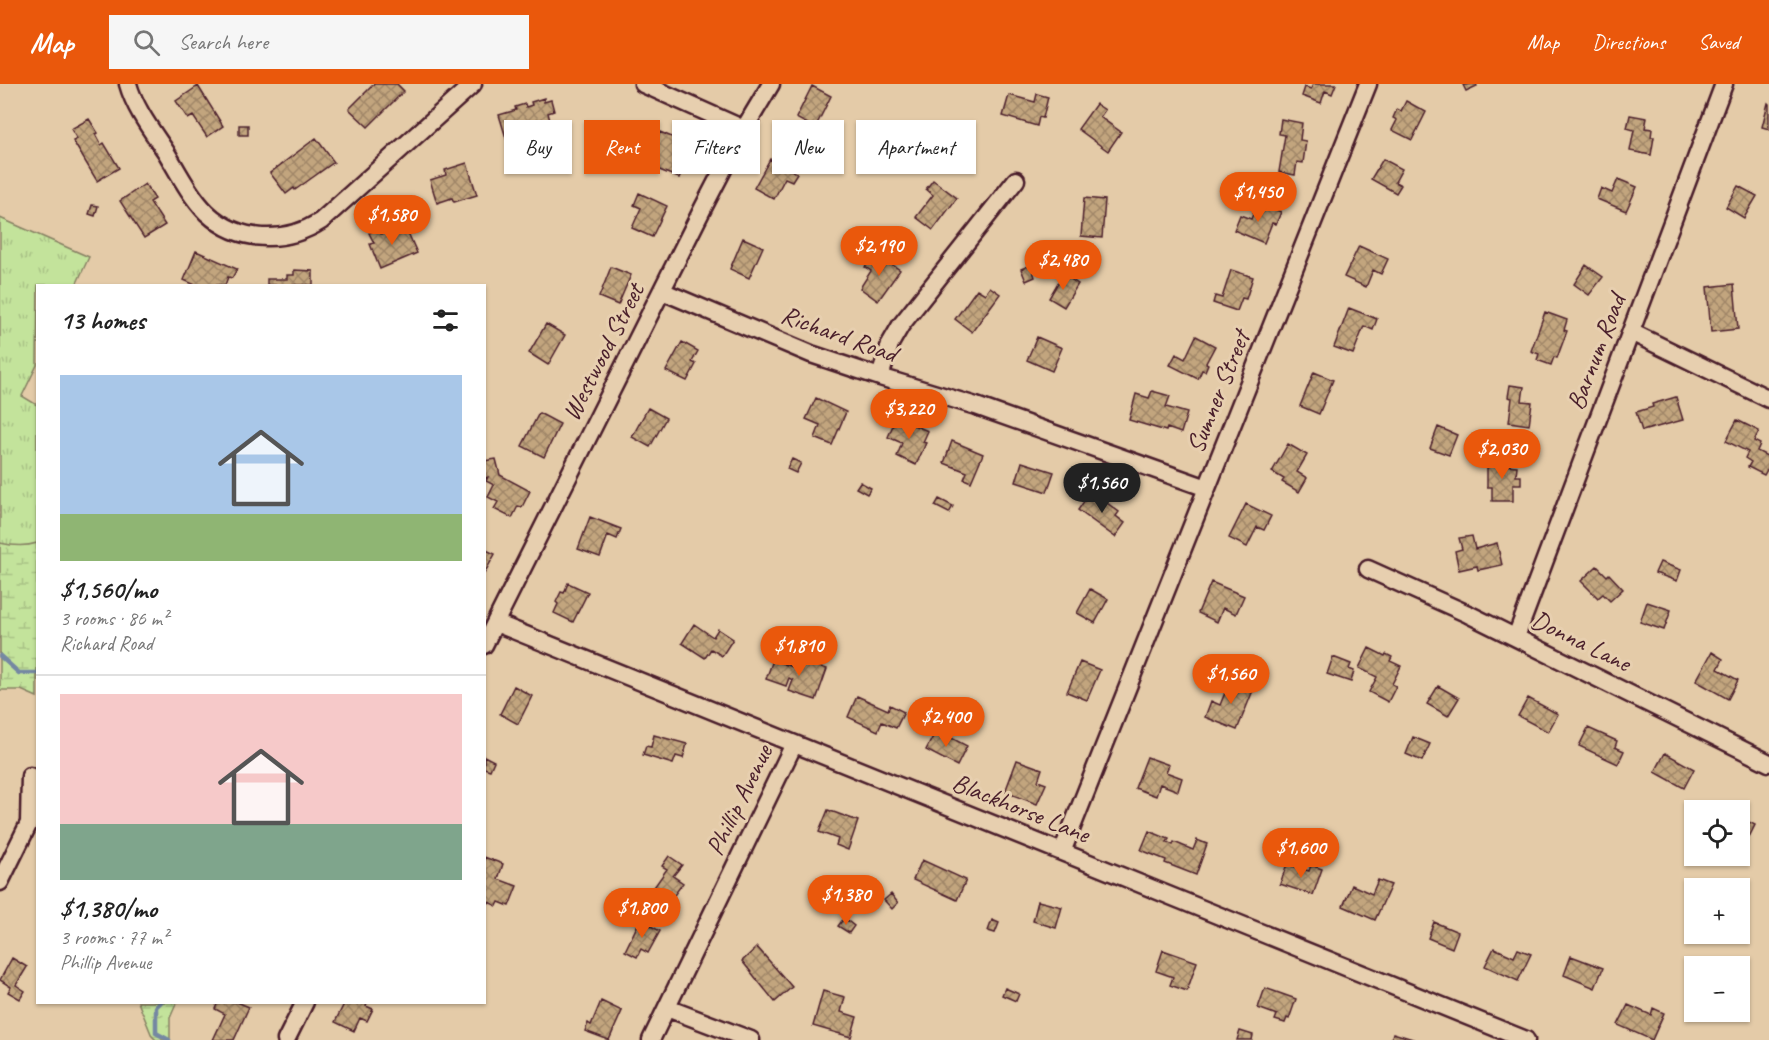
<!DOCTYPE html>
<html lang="en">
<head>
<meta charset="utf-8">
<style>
	:root { --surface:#fff; --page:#f6f6f6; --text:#222; --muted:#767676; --line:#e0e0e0; --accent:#ea580c }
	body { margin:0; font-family:Caveat,sans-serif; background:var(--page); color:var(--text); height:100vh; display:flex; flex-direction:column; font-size:22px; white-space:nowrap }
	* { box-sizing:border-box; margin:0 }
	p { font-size:20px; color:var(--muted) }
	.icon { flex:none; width:33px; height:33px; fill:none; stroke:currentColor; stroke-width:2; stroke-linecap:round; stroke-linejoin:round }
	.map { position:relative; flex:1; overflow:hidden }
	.drawer { position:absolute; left:36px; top:200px; width:450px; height:720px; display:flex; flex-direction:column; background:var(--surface); border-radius:0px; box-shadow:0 2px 4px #0004 }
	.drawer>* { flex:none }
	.top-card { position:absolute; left:504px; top:36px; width:570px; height:54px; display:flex; gap:12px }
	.buttons { position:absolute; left:1684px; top:716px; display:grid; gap:12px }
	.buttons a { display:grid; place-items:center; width:66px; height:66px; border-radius:0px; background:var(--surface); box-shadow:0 2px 4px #0004; font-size:30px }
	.price { position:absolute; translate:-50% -51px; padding:0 14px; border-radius:21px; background:var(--accent); color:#fff; font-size:20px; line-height:39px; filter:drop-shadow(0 2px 3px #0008) }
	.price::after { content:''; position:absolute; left:50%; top:36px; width:18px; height:14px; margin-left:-9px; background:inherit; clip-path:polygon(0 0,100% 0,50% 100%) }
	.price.active { background:#222; color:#fff }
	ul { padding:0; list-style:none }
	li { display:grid; align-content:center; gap:12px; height:318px; padding:0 24px }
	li+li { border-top:2px solid var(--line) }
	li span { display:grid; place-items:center; height:186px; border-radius:0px; color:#555 }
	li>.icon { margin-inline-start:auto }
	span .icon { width:108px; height:108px; fill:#fffc; stroke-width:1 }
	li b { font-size:26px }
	h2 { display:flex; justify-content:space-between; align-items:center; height:72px; padding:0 24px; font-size:26px }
	.pill { padding:0 21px; border-radius:0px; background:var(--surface); box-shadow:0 2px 4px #0004; font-size:21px; line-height:54px }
	.pill.active { background:var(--accent); color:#fff }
	header { display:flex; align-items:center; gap:36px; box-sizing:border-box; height:84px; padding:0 30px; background:var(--accent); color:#fff }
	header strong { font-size:28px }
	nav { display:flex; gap:33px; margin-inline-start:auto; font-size:21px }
	.search { width:420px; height:54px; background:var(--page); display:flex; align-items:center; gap:15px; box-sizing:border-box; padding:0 21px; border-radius:0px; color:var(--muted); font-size:22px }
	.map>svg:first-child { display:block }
	.grass { fill:url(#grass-tufts); stroke:#868163; stroke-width:1.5 }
	.wetland { fill:url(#wetland-marsh); stroke:#868163; stroke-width:1.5 }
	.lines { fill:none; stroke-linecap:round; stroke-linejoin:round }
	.stream { stroke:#7488a2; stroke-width:4.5 }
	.building { fill:url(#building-cross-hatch); stroke:#4a1f2b; stroke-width:1.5 }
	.minor-casing { stroke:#4a1f2b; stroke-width:21 }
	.minor { stroke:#e7cfaf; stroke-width:16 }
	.labels { text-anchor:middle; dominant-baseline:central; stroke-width:6; stroke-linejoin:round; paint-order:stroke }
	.street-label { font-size:26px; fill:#4a1f2b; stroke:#e7cfaf }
</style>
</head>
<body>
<header>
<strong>Map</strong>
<div class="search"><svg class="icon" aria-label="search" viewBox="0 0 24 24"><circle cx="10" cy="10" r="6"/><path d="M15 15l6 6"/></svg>Search here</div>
<nav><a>Map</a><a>Directions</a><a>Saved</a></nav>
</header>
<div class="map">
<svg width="1769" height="956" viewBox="0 0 1769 956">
	<defs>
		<pattern id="grass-tufts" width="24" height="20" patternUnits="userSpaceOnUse" patternTransform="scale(1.5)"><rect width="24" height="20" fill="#c3e39b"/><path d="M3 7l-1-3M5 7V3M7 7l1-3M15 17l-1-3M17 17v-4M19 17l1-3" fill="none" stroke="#a9c286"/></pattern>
		<pattern id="wetland-marsh" width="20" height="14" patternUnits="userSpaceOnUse" patternTransform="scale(1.5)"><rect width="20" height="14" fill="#c3e39b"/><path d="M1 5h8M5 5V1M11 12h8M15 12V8" fill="none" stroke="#a9c286"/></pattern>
		<pattern id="building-cross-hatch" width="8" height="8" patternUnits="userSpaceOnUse" patternTransform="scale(1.5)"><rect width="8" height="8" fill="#c2a57e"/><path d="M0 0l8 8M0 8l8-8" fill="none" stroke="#a08667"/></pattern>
	</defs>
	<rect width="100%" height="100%" fill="#e4cba8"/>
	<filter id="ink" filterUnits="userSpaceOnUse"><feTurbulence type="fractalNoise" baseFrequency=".0167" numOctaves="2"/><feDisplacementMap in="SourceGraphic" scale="12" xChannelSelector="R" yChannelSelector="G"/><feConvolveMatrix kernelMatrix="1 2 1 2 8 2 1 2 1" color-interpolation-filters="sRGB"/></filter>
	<g filter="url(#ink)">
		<!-- grass -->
		<path class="grass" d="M0,134l89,39 -13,28h-38l-1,80 -15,31 15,9v277l-37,-23z"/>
		<!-- wetland -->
		<path class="wetland" d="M0,459c13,3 25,4 37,0v154l-16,-7h-21z
			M138,918h39l-7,16v22h-14l-4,-4z"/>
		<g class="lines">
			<!-- stream -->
			<path class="stream" d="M0,572l19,17h19
				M161,918l-5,5v26l13,7"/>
		</g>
		<!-- building -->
		<path class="building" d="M374,0h23l7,7 -36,36 -19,-18z
			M1313,0h23l-4,10 -7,-3 -4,12 -19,-7 3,-9 6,2z
			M1476,0l1,2 -11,5 -3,-6z
			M198,2l25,40 -16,11 -14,-21 -5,3 -12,-18z
			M812,2l19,10 -16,32 -19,-10z
			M1037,10l11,3 -5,21 -4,-1 -2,9 -34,-10 6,-21 26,7z
			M544,14v4l7,-2 3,11 -6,2 3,11 -10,3 1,4 -35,10 -8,-26 17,-5 -1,-3 10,-3 1,3 6,-2 -1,-3z
			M1406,17l20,11 -14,28 -20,-10 5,-10 -4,-2 4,-9 4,2z
			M1768,19l1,1v25l-7,-2z
			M1096,20l9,6 -5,7 21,15 -13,19 -30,-22z
			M1630,31l17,3 -2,10 7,1 -1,8h3l-3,18 -21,-4 4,-21 -7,-2z
			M89,35l9,14 -3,1 6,11 3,-2 15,25 -22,13 -24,-40 4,-2 -6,-10z
			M1281,35l21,4 -2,17 6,1 -3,22 -6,-1 -2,13 -16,-3 6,-37 -6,-1z
			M239,41h9v10h-9z
			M660,48l33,14 -14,32 -22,-9 3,-8 -10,-5z
			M316,54l18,24 -39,28 -1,-2 -8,6 -16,-21z
			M770,75l27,14 -5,8 -7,-3 -11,21 -20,-11z
			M1383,75l19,10 -7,13 6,3 -5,8 -25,-14z
			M467,79l10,32 -23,7 -2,-4 -15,5 -7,-23 16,-5 -1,-5z
			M1618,95l19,8 -11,24 -29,-12 4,-11 11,5z
			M933,96l24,18 -24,32 -17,-13 17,-22 -7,-6z
			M145,100l10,15 -5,3 15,23 -21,13 -24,-37z
			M1738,102l19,10 -13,22 -18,-11z
			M639,109l28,13 -15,31 -20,-9 9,-20 -7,-3z
			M1084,114l21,2 -3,38 -21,-2z
			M1258,118l23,10 -5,12 -4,-1 -8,20 -30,-13 6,-15 11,4z
			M92,121l6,1 -3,10 -6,-2z
			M398,143l2,4 6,-3 11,25 -37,16 -10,-25 4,-1 -5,-10 10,-5 2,6z
			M743,154l20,9 -14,31 -19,-9z
			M1359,162l29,13 -7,15 -8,-4 -7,17 -22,-10z
			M196,167l41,18 -5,9 -4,-1 -3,8h-30l-11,-5z
			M875,169l25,17 -22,31 -18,-13 11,-17 -6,-4z
			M1031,181l4,12 -9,4 -5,-12z
			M1586,181l17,12 -14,18 -15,-11z
			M611,183l20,8 -13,30 -19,-8z
			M294,186l19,1v14h-46v-6h20v-4h7z
			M1231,186l22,7 -7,22 -4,-1 -5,13 -24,-8 2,-7 7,2z
			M1063,190l15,10 -14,23 -15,-9z
			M1734,200l4,45 -27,3 -4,-45z
			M990,203l10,7 -28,38 -17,-13 22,-30 8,5z
			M1349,224l28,11 -4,11 -9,-4 -11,28 -19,-7z
			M1545,228l22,8 -3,10 3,1 -10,27 -3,-1 -3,8 -14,-5 2,-6 -8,-3z
			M546,240l19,11 -17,30 -19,-12z
			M1196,252l19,10 -9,17 2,1 -3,7 -3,-1 -4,9 -28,-14 6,-11 9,5z
			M1037,253l25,11 -10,23 -25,-11z
			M682,258l16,9 -6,11 4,2 -9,17 -21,-10z
			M1314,288l19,8 -14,34 -19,-8z
			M1510,301l14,2 -2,14 10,1 -3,23 -20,-3 3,-24 -4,-1z
			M1152,307l18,5 -4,11 21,6 -6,20 -14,-5 -1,3 -37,-11 7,-26 13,4z
			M1676,313l7,23 -41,11 -6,-19 17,-5 -1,-3z
			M816,314l30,14 -14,33 -17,-7 5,-13 -14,-6z
			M648,324l18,10 -16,29 -18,-10z
			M539,329l21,11 -16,33 -22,-11z
			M896,334l32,13 -5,11 3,1 -10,22 -19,-9 5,-13 -14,-6z
			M1737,336l22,11 -5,10 6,3 -3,7 12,6v9l-5,9 -16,-8 3,-5 -6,-4 3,-6 -22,-11z
			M1438,343l19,8 -8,20 -19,-7z
			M952,357l31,13 -12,28 -7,-3 3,-7 -23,-9z
			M1288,360l19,11 -10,17 10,6 -8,14 -17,-10 2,-3 -12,-7z
			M1490,374h15v7l12,1 -1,10h5v8h-8v17h-21v-14h-5v-21h3z
			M496,375l4,16 30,16 -8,16 -4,-1 -6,12 -18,-9 4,-7 -10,-5 6,-12 -8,-4 2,-4 -4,1v-17z
			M792,375l9,4 -5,10 -9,-4z
			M1022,378l32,10 -7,20 -31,-10z
			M860,398l11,6 -4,6 -11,-6z
			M1091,407l28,21 -3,4 9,7 -10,14 -37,-27z
			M939,415l14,7 -4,7 -14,-7z
			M1246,420l25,12 -7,14 -7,-3 -10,20 -18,-9z
			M590,433l31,12 -4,10 -9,-4 -8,22 -22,-8z
			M1472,452l3,13 22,-6 5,22 -24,5 -1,-4 -18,4 -4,-19 7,-2 -3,-11z
			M484,465l11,5 -11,20z
			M1660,478l21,8 -4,11 -22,-8z
			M1597,482l10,10 2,-2 14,15 -13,12 -7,-7 -5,4 -17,-17z
			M1211,498l33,14 -8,18 -13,-6 -6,14 -19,-9z
			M568,499l20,9 -15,30 -19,-9 4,-9 -2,-2 5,-10 3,1z
			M1090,505l18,10 -13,24 -18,-10z
			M1647,518l24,8 -7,20 -24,-8z
			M694,540l19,13 5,-8 15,10 -11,17 -11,-7 -6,9 -23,-15z
			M1369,564l16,8 1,-2 6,3 -2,4 11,5 -9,18 4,2 -8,16 -19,-10 8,-15 -18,-9z
			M1712,568l11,7 -5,10 20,11 -10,19 -32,-18z
			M1333,573l18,7 -2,5 5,2 -3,11 -24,-8z
			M796,575l31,10 -11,31 -27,-9 4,-11 -4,-2 -3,8 -20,-7 7,-19 20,7z
			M1080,578l20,8 -13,30 -20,-8z
			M1231,594l23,10 -17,42 -32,-13 6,-16 9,4z
			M514,602l18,10 -14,28 -18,-10z
			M1438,602l21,12 -11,18 -21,-12z
			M857,612l31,14 2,-5 14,7 -8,16 -14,-6 -4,9 -30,-14z
			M1528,614l30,16 -10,18 -30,-16z
			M938,643l4,2 -2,3 27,14 -10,20 -31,-16z
			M1588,644l29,13 -2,6 9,4 -6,13 -39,-18z
			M654,651l33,9 -4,14 -7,-2 -3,8 -30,-9 3,-9 5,1z
			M1413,653l17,7 -8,17 -16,-7z
			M1665,669l29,16 -10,19 -29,-16z
			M484,672l10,5 -4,9 -6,-2z
			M1147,673l22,8 -3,7 16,6 -4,13 -18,-7 -4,12 -21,-8z
			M1017,676l25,9 -4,12 8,3 -9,20 -32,-12z
			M828,726l30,11 -10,29 -12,-5 2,-6 -19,-7z
			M1742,731l5,2 -2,3 10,5 -12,24 -3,-2z
			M1149,747l20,8 -2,3 6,3 1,-3 19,8 4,-10 10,4 -11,31 -31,-12 1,-3 -25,-10z
			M669,772l13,9 -9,11 10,7 -14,19 -17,-12 15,-21 -5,-3z
			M484,773l19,7 -5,15 19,7 -8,20 -10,-4 -2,4 -13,-6z
			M922,776l44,20 -9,20 -44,-20z
			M1287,780l22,7 2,-6 11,4 -9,26 -33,-11z
			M1378,796l13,5 -16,35 -32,-14 9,-21 20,9z
			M891,810l7,9 -6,6 -8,-9z
			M1038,817l24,6 -6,21 -23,-7z
			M844,834l10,8 -5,7 -11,-7z
			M640,836l20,11 -12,22 -7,-4 -4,8 -12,-6z
			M992,836l7,3 -4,10 -7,-2z
			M1434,838l24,10 -6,16 -24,-10z
			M757,863l35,40 -17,15 -33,-41z
			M1494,864l20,9 4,-8 13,5 -13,27 -33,-15z
			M1163,866l34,12 -10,29 -17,-6 3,-8 -17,-6z
			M1571,872l32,12 -8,20 -31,-13z
			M12,874l15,9 -11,18 9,6 -5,8 -12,-7 3,-5 -11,-7z
			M1005,904l14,6 -3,7 -14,-6z
			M1265,904l31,11 -7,20 -2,-1 -2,5 -10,-3 2,-5 -19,-7z
			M823,907l22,6 -4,15 16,5 -6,20 -38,-11z
			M601,917l21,10 -13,29 -24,-9 3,-8 3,2z
			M218,918h19l12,5 -15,33h-21l12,-26 -10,-5z
			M345,918h23l-2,4 7,3 -6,12 -7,-3 -6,13 -19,-9z
			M1628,921l23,10 2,-7 11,5 -12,27 -34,-15z
			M1240,947l13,4 -1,5h-15z
			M1393,949l23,7h-25z"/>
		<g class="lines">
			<defs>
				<path id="minor" d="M128,0c7,25 24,47 38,68 12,20 24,44 41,61 32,30 78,31 114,8l152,-137
					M643,0l101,45
					M662,207l149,63 69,23 96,29 231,82
					M1631,248l138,67
					M880,293l10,-33 11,-19 115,-145
					M1368,485l100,45 301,149
					M496,539l1030,417
					M1516,553l208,-553
					M484,561l219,-437 41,-79 27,-45
					M1062,768l306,-768
					M0,798l29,-59 1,-47
					M667,924l84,32
					M286,956l19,-38
					M651,956l143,-296"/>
			</defs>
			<!-- minor casing -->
			<use href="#minor" class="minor-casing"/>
			<!-- minor -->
			<use href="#minor" class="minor"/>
		</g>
	</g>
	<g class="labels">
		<!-- street labels -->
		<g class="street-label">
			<text transform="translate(839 250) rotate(20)">Richard Road</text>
			<text transform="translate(603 268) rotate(-63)">Westwood Street</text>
			<text transform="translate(1596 268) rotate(-69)">Barnum Road</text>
			<text transform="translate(1218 308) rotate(-68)">Sumner Street</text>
			<text transform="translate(1581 557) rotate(26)">Donna Lane</text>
			<text transform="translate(739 716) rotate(-64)">Phillip Avenue</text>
			<text transform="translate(1021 724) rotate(22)">Blackhorse Lane</text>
		</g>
	</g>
</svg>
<div class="buttons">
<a><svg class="icon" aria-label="locate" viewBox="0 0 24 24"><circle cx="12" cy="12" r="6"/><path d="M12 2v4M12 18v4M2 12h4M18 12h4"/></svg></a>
<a>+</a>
<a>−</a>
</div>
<b class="price" style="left:1258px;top:139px">$1,450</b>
<b class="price" style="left:392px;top:162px">$1,580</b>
<b class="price" style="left:879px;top:193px">$2,190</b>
<b class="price" style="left:1063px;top:207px">$2,480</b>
<b class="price" style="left:909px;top:356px">$3,220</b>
<b class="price" style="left:1502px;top:396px">$2,030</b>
<b class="price active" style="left:1102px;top:430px">$1,560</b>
<b class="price" style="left:799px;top:593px">$1,810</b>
<b class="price" style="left:1231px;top:621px">$1,560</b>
<b class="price" style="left:946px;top:664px">$2,400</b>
<b class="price" style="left:1301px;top:795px">$1,600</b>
<b class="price" style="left:846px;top:842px">$1,380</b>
<b class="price" style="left:642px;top:855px">$1,800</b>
<div class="top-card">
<a class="pill">Buy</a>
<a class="pill active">Rent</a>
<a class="pill">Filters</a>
<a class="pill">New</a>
<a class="pill">Apartment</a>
</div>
<section class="drawer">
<h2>13 homes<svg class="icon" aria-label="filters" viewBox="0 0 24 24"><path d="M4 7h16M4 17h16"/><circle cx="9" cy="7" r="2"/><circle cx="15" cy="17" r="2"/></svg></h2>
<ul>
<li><span style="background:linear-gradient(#a9c7e8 75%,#8fb573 0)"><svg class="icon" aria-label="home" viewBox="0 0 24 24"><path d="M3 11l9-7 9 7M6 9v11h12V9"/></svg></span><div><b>$1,560/mo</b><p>3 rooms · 86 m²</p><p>Richard Road</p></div></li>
<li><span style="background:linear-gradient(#f6c9c9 70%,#7fa58c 0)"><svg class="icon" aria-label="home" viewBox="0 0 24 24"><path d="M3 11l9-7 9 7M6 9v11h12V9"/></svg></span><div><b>$1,380/mo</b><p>3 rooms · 77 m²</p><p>Phillip Avenue</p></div></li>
</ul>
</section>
</div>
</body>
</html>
